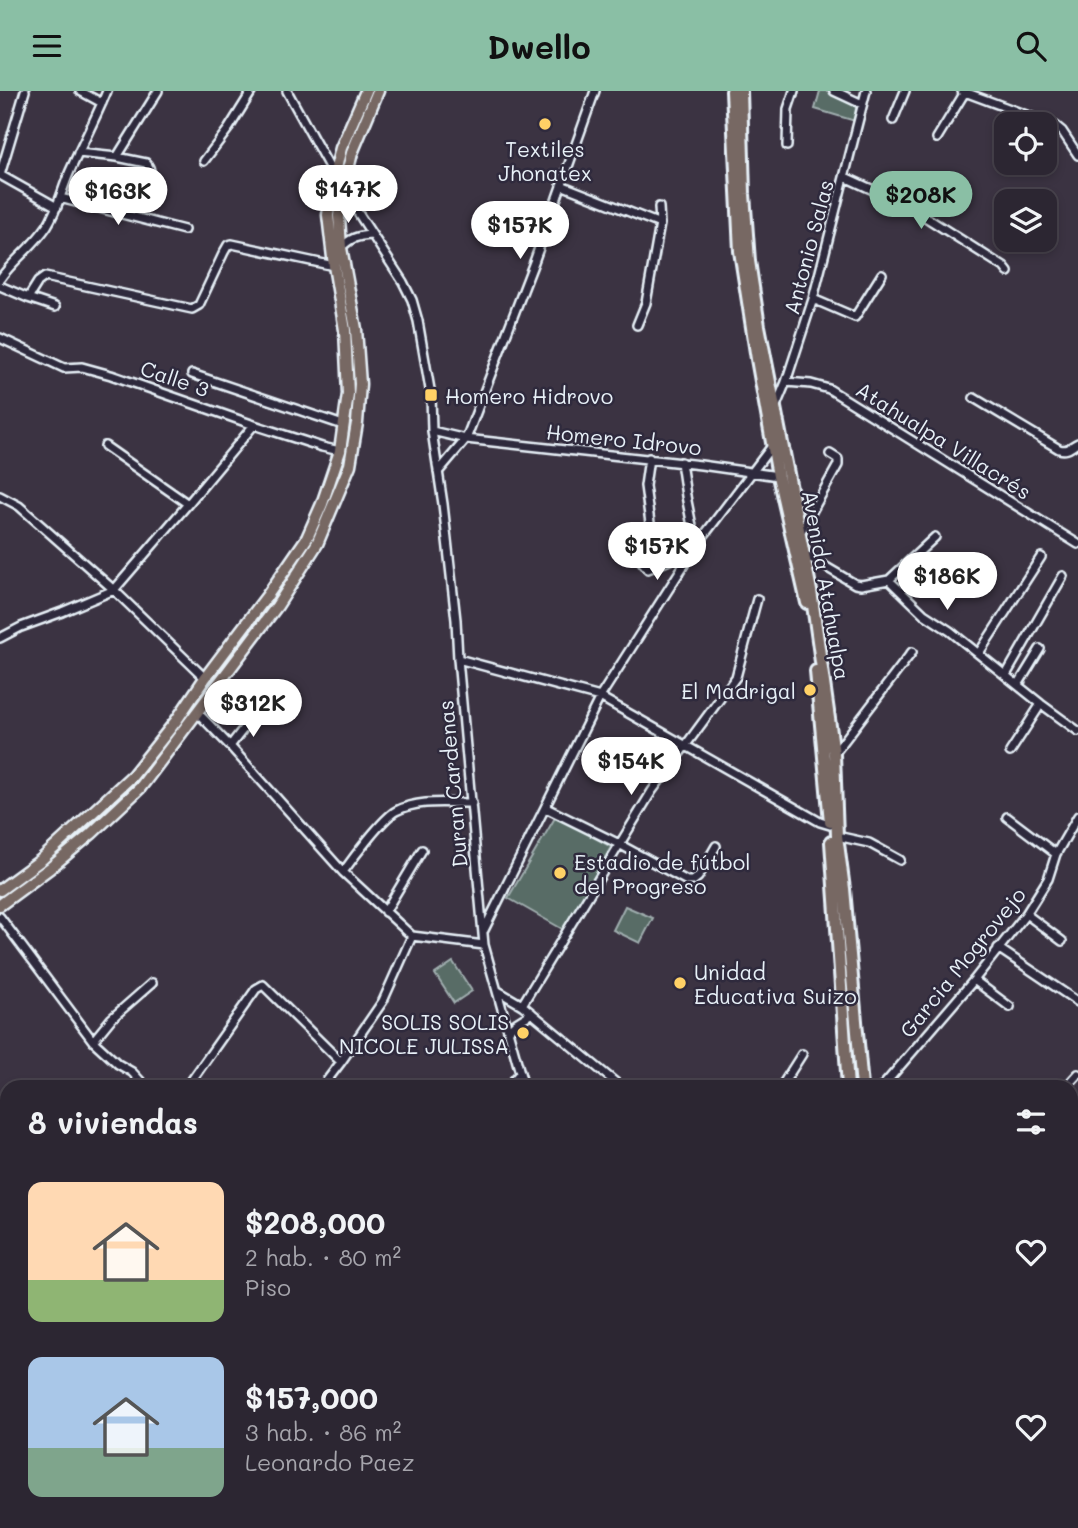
<!DOCTYPE html>
<html lang="es">
<head>
<meta charset="utf-8">
<style>
	:root { --surface:#2c2632; --page:#342e3a; --text:#f1f3f6; --muted:#a6a5ac; --line:#48434d; --accent:#8abfa5 }
	body { margin:0; font-family:Mali,sans-serif; background:var(--page); color:var(--text); height:100vh; display:flex; flex-direction:column; font-size:26px; white-space:nowrap }
	* { box-sizing:border-box; margin:0 }
	p { font-size:23px; color:var(--muted) }
	.icon { flex:none; width:38px; height:38px; fill:none; stroke:currentColor; stroke-width:2; stroke-linecap:round; stroke-linejoin:round }
	.map { position:relative; flex:1; overflow:hidden }
	.drawer { position:absolute; left:0px; top:989px; width:1078px; height:450px; display:flex; flex-direction:column; background:var(--surface); border-radius:21px 21px 0 0; box-shadow:0 4px 10px #0003,0 0 0 2px var(--line) }
	.drawer>* { flex:none }
	.controls { position:absolute; left:994px; top:21px; display:grid; gap:14px }
	.controls a { display:grid; place-items:center; width:63px; height:63px; border-radius:14px; background:var(--surface); box-shadow:0 4px 10px #0003,0 0 0 2px var(--line); font-size:35px }
	.price { position:absolute; translate:-50% -60px; padding:0 16px; border-radius:24px; background:#fff; color:#222; font-size:23px; line-height:46px; filter:drop-shadow(0 2px 4px #0008) }
	.price::after { content:''; position:absolute; left:50%; top:42px; width:21px; height:16px; margin-left:-10px; background:inherit; clip-path:polygon(0 0,100% 0,50% 100%) }
	.price.selected { background:var(--accent); color:#111 }
	ul { padding:0; list-style:none }
	li { display:flex; align-items:center; gap:21px; height:175px; padding:0 28px }
	li span { display:grid; place-items:center; flex:none; width:196px; height:140px; border-radius:14px; color:#555 }
	li>.icon { margin-inline-start:auto }
	span .icon { width:84px; height:84px; fill:#fffc; stroke-width:1 }
	li b { font-size:30px }
	h2 { display:flex; justify-content:space-between; align-items:center; height:84px; padding:0 28px; font-size:30px }
	header { display:flex; justify-content:space-between; align-items:center; height:91px; padding:0 28px; background:var(--accent); color:#111; font-size:32px; font-weight:800 }
	.map>svg:first-child { display:block }
	.green { fill:#586c66; stroke:#a0aeaf; stroke-width:2 }
	.lines { fill:none; stroke-linecap:round; stroke-linejoin:round }
	.minor-casing { stroke:#e8f1f8; stroke-width:12 }
	.major-casing { stroke:#e8f1f8; stroke-width:15 }
	.highway-casing { stroke:#e8f1f8; stroke-width:16 }
	.minor { stroke:#2f2a3d; stroke-width:7 }
	.major { stroke:#776864; stroke-width:10 }
	.highway { stroke:#776864; stroke-width:10 }
	.poi-dot { fill:#ffd166; stroke:#2f2a3d; stroke-width:2.5 }
	.labels { text-anchor:middle; dominant-baseline:central; stroke-width:5; stroke-linejoin:round; paint-order:stroke }
	.poi-label { font-size:21px; fill:#e8f1f8; stroke:#2f2a3d; text-anchor:start }
	.street-label { font-size:21px; fill:#e8f1f8; stroke:#2f2a3d }
</style>
</head>
<body>
<header><svg class="icon" aria-label="menu" viewBox="0 0 24 24"><path d="M4 6h16M4 12h16M4 18h16"/></svg>Dwello<svg class="icon" aria-label="search" viewBox="0 0 24 24"><circle cx="10" cy="10" r="6"/><path d="M15 15l6 6"/></svg></header>
<div class="map">
<svg width="1078" height="1437" viewBox="0 0 1078 1437">
	<rect width="100%" height="100%" fill="#3b3342"/>
	<filter id="ink" filterUnits="userSpaceOnUse"><feTurbulence type="fractalNoise" baseFrequency=".0143" numOctaves="2"/><feDisplacementMap in="SourceGraphic" scale="14" xChannelSelector="R" yChannelSelector="G"/><feConvolveMatrix kernelMatrix="1 2 1 2 8 2 1 2 1" color-interpolation-filters="sRGB"/></filter>
	<g filter="url(#ink)">
		<!-- green -->
		<path class="green" d="M820,0h9l27,14 -1,16 -40,-12z
			M556,725l55,31 -47,83 -56,-32z
			M625,815l28,12 -13,25 -27,-13z
			M453,871l19,29 -18,12 -19,-29z"/>
		<g class="lines">
			<defs>
				<path id="minor" d="M80,0l22,12
					M287,0l47,85 69,106 9,18 6,21 13,74 1,36 11,73 13,116 2,39 26,286 40,142
					M834,0l28,13
					M962,0l94,35 6,5 16,24
					M893,29l12,-29
					M937,47l28,-46
					M787,55l1,-37 6,-18
					M78,62l39,4
					M204,70l25,-33 23,-37
					M0,84l25,-84
					M0,84l57,32
					M845,86l63,29 96,61 4,5
					M561,94l99,39 -14,79 -9,22
					M148,104c1,-10 6,-24 -2,-32l-29,-6 41,-66
					M60,107l124,32
					M659,116l1,17
					M341,157c9,-10 16,-12 30,-13
					M0,188c13,-19 34,-33 47,-53 11,-17 15,-37 23,-55 12,-27 26,-53 37,-80
					M0,195l28,12 10,-16 7,-5 147,32 7,-4 25,-53 4,-7 4,-1 102,22
					M28,207l27,9
					M813,208l42,18 27,-43
					M0,247l64,30 18,-1 29,8 143,50 68,22 18,4
					M192,283l151,51
					M786,291l25,2 18,5 249,155
					M974,307l85,51c9,3 12,-3 19,-6
					M776,315l10,-24 27,-83 53,-208
					M432,340l34,8 235,26 77,11
					M105,355l83,58
					M649,367l-4,28 5,37 -15,25v5l13,16 46,-19
					M438,381l28,-33 68,-177 61,-171
					M0,405l19,10 95,84 91,88
					M800,442l38,-68v-6l-8,-5
					M696,455l76,-100
					M802,463h2l51,30 6,1 28,-5 35,34 26,17 91,73 37,27
					M889,489l46,-43
					M0,547l21,-11 41,-15 52,-22 74,-86 66,-79
					M979,562l62,-96
					M458,568l142,38 220,125 10,3
					M1006,584l57,-99
					M1018,594l22,-36
					M197,621l33,34 113,126 69,64 72,9
					M230,655l24,-31
					M1010,661l31,-48
					M834,663l78,-102
					M546,717l73,36 68,37h6l5,-4 18,-31
					M1007,726l49,37
					M837,745l32,7 31,17
					M343,781c10,-14 40,-54 53,-61 23,-12 51,-8 76,-8
					M385,821l37,-62
					M1026,823l36,27
					M0,826l93,124 25,23 14,8 14,15
					M484,839l116,-233 96,-151 -10,-50 -5,-34
					M998,857l80,54
					M974,889l36,27
					M498,900l24,14 99,82
					M522,914l130,-214 84,-114 21,-78
					M508,940l8,-8 16,-10
					M93,950l18,-22 41,-36
					M187,996l69,-98 7,-4 78,77
					M322,996l19,-25 42,-61 29,-65
					M508,996l12,-14
					M781,996l21,-33
					M882,996l92,-107 52,-66 22,-35 8,-25 22,-38
					M1066,996l12,-13
					M1071,1046l7,10
					M0,1115l7,8
					M1071,1150l7,-5
					M0,1185l7,-7
					M0,1285l7,-9
					M1071,1312l7,5
					M0,1324l7,5
					M0,1348l7,-8
					M0,1393l7,-9
					M1071,1424l7,-14
					M226,1432l6,5
					M276,1432l5,5
					M426,1432l6,5
					M513,1432l7,5
					M576,1432l8,5
					M609,1432l2,5
					M802,1432l9,5
					M1046,1432l9,5
					M166,1437l4,-5
					M356,1437l2,-5
					M588,1437l5,-5
					M698,1437l4,-5
					M789,1437l4,-5
					M960,1437l2,-5
					M1014,1437l4,-5
					M1064,1437l3,-5"/>
				<path id="major" d="M0,799l41,-30 92,-85 43,-54 29,-43 62,-82 40,-58 15,-34 18,-53 8,-57 -3,-64 -11,-64 -6,-51 6,-39 7,-28 25,-57
					M0,814l50,-37 41,-34 49,-46 137,-182 40,-62 33,-79 7,-42 3,-39 -4,-55 -15,-81 -2,-32 4,-27 9,-36 26,-62"/>
				<path id="highway" d="M732,0l8,160 17,108 21,117 29,127
					M741,0l3,103 5,67 10,65 52,265 23,163 3,82 7,53 18,198
					M816,580l14,151
					M831,751l17,245
					M906,1432l2,5
					M920,1432l1,5"/>
			</defs>
			<!-- minor casing -->
			<use href="#minor" class="minor-casing"/>
			<!-- major casing -->
			<use href="#major" class="major-casing"/>
			<!-- highway casing -->
			<use href="#highway" class="highway-casing"/>
			<!-- minor -->
			<use href="#minor" class="minor"/>
			<!-- major -->
			<use href="#major" class="major"/>
			<!-- highway -->
			<use href="#highway" class="highway"/>
		</g>
	</g>
	<!-- markers -->
	<g class="poi-dot">
		<circle cx="545" cy="33" r="7"/>
		<rect x="424" y="297" width="14" height="14" rx="3.5"/>
		<circle cx="810" cy="599" r="7"/>
		<circle cx="560" cy="782" r="7"/>
		<circle cx="680" cy="892" r="7"/>
		<circle cx="523" cy="942" r="7"/>
	</g>
	<g class="labels">
		<!-- poi labels -->
		<g class="poi-label">
			<text x="545" y="57" text-anchor="middle">Textiles<tspan x="545" dy="24">Jhonatex</tspan></text>
			<text x="445" y="304">Homero Hidrovo</text>
			<text x="796" y="599" text-anchor="end">El Madrigal</text>
			<text x="574" y="770">Estadio de fútbol<tspan x="574" dy="24">del Progreso</tspan></text>
			<text x="694" y="880">Unidad<tspan x="694" dy="24">Educativa Suizo</tspan></text>
			<text x="509" y="930" text-anchor="end">SOLIS SOLIS<tspan x="509" dy="24">NICOLE JULISSA</tspan></text>
		</g>
		<!-- street labels -->
		<g class="street-label">
			<text transform="translate(808 156) rotate(-75)">Antonio Salas</text>
			<text transform="translate(175 287) rotate(19)">Calle 3</text>
			<text transform="translate(624 348) rotate(6)">Homero Idrovo</text>
			<text transform="translate(944 349) rotate(32)">Atahualpa Villacrés</text>
			<text transform="translate(827 494) rotate(80)">Avenida Atahualpa</text>
			<text transform="translate(452 693) rotate(-95)">Duran Cardenas</text>
			<text transform="translate(962 871) rotate(-51)">Garcia Mogrovejo</text>
		</g>
	</g>
</svg>
<div class="controls">
<a><svg class="icon" aria-label="locate" viewBox="0 0 24 24"><circle cx="12" cy="12" r="6"/><path d="M12 2v4M12 18v4M2 12h4M18 12h4"/></svg></a>
<a><svg class="icon" aria-label="layers" viewBox="0 0 24 24"><path d="M12 4l9 5-9 5-9-5zM3 14l9 5 9-5"/></svg></a>
</div>
<b class="price" style="left:348px;top:134px">$147K</b>
<b class="price" style="left:118px;top:136px">$163K</b>
<b class="price selected" style="left:921px;top:140px">$208K</b>
<b class="price" style="left:520px;top:170px">$157K</b>
<b class="price" style="left:657px;top:491px">$157K</b>
<b class="price" style="left:947px;top:521px">$186K</b>
<b class="price" style="left:253px;top:648px">$312K</b>
<b class="price" style="left:631px;top:706px">$154K</b>
<section class="drawer">
<h2>8 viviendas<svg class="icon" aria-label="filters" viewBox="0 0 24 24"><path d="M4 7h16M4 17h16"/><circle cx="9" cy="7" r="2"/><circle cx="15" cy="17" r="2"/></svg></h2>
<ul>
<li><span style="background:linear-gradient(#ffd9b3 70%,#8fb573 0)"><svg class="icon" aria-label="home" viewBox="0 0 24 24"><path d="M3 11l9-7 9 7M6 9v11h12V9"/></svg></span><div><b>$208,000</b><p>2 hab. · 80 m²</p><p>Piso</p></div><svg class="icon" aria-label="heart" viewBox="0 0 24 24"><path d="M12 20l-8-8c-3-5 5-10 8-4 3-6 11-1 8 4z"/></svg></li>
<li><span style="background:linear-gradient(#a9c7e8 65%,#7fa58c 0)"><svg class="icon" aria-label="home" viewBox="0 0 24 24"><path d="M3 11l9-7 9 7M6 9v11h12V9"/></svg></span><div><b>$157,000</b><p>3 hab. · 86 m²</p><p>Leonardo Paez</p></div><svg class="icon" aria-label="heart" viewBox="0 0 24 24"><path d="M12 20l-8-8c-3-5 5-10 8-4 3-6 11-1 8 4z"/></svg></li>
</ul>
</section>
</div>
</body>
</html>
